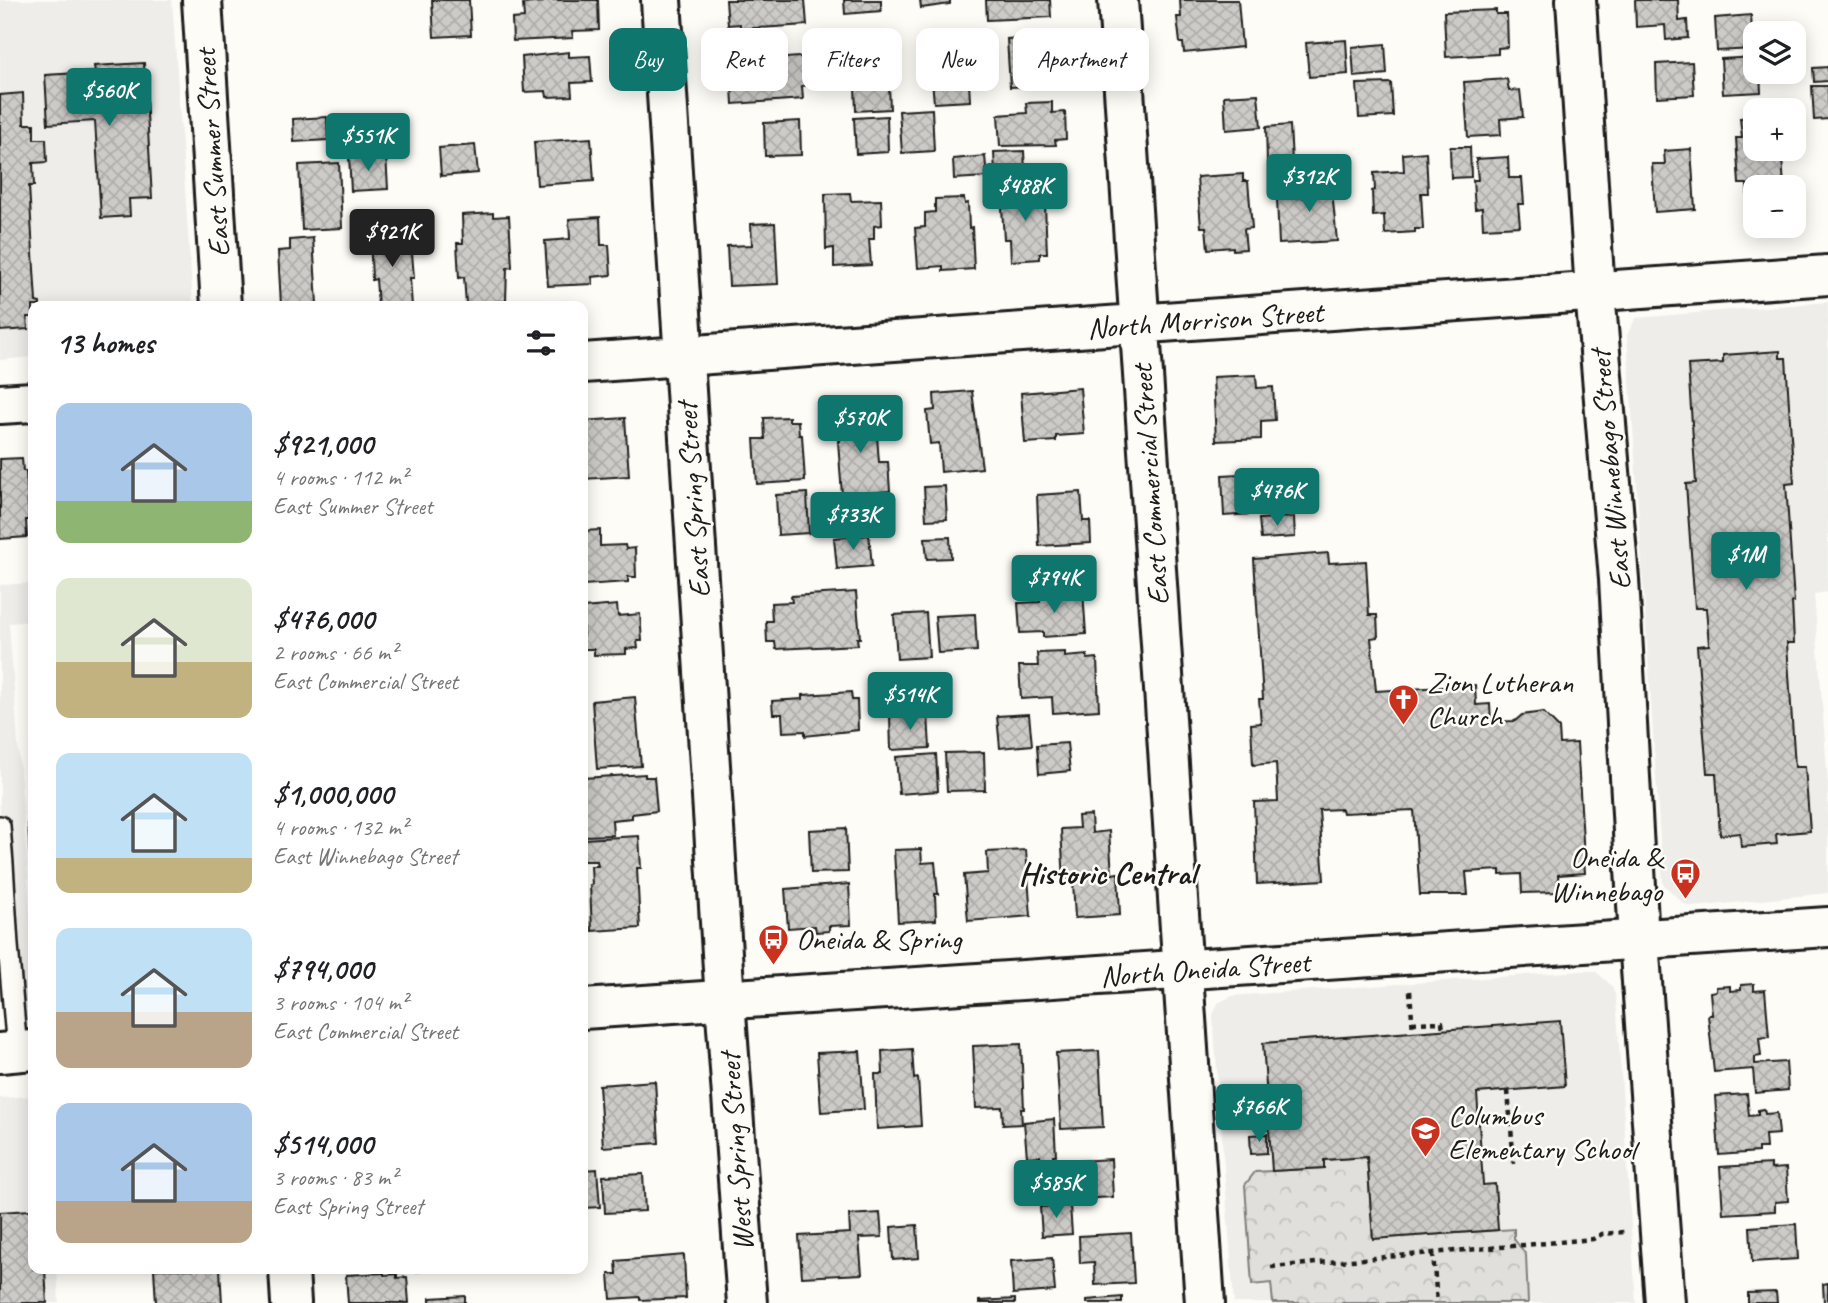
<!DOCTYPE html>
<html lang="en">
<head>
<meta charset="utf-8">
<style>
	:root { --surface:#fff; --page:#f6f6f6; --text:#202124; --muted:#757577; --accent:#0f766e }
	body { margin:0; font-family:Caveat,sans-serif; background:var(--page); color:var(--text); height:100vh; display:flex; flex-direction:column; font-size:26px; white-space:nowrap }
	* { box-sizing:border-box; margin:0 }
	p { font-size:23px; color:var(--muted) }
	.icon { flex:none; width:38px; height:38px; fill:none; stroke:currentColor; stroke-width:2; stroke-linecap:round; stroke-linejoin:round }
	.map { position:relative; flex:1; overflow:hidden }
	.details { position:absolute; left:28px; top:301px; width:560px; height:973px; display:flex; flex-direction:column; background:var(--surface); border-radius:14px; box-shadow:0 4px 18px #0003 }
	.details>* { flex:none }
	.hud { position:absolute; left:609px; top:28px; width:665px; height:63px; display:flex; gap:14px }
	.fabs { position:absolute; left:1743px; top:21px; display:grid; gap:14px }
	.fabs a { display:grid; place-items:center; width:63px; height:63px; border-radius:14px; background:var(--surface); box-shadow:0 4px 18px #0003; font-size:35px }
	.price { position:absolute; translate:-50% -60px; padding:0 16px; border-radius:7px; background:var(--accent); color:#fff; font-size:23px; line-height:46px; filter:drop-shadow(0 2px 4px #0008) }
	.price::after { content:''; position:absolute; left:50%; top:42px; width:21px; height:16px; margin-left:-10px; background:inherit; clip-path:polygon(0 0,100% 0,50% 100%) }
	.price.current { background:#222; color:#fff }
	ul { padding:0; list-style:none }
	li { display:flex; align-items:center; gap:21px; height:175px; padding:0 28px }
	li span { display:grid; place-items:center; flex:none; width:196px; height:140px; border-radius:14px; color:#555 }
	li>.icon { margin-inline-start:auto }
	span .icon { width:84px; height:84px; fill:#fffc; stroke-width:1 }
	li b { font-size:30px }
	h2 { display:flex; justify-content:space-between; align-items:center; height:84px; padding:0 28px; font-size:30px }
	.chip { padding:0 24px; border-radius:14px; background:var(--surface); box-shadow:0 4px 18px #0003; font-size:24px; line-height:63px }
	.chip.current { background:var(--accent); color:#fff }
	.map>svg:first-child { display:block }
	.built { fill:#eeede9 }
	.park { fill:url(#park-crowns); stroke:#7e7e7c; stroke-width:2 }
	.building { fill:url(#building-cross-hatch); stroke:#1c1c1c; stroke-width:2 }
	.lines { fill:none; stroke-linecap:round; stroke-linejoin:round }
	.service-casing { stroke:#1c1c1c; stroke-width:24 }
	.minor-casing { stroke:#1c1c1c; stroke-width:44 }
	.secondary-casing { stroke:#1c1c1c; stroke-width:44 }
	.path { stroke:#1c1c1c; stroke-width:4.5; stroke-dasharray:5 5; stroke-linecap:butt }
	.service { stroke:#fdfcf7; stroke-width:19 }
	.minor { stroke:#fdfcf7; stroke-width:38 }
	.secondary { stroke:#fdfcf7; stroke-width:38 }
	.labels { text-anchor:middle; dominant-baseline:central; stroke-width:5; stroke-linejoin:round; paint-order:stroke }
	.street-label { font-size:30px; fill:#1c1c1c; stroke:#fdfcf7 }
	.poi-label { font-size:30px; fill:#1c1c1c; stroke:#fdfcf7; text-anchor:start }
	.neighbourhood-label { font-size:32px; font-weight:bold; fill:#1c1c1c; stroke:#fdfcf7 }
</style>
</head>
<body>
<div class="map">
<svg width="1828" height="1303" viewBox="0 0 1828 1303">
	<defs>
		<pattern id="park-crowns" width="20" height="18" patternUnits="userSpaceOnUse" patternTransform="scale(1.75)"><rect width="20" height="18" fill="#e0dfdb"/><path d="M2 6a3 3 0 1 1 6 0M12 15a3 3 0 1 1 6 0" fill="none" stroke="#c0bfbb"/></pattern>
		<pattern id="building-cross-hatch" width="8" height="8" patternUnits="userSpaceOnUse" patternTransform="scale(1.75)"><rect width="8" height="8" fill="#cccbc8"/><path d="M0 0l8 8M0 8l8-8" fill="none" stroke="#afaeab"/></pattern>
	</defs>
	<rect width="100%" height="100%" fill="#fdfcf7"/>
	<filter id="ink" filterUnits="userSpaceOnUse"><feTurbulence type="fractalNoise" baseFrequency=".0143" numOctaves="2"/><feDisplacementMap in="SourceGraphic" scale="14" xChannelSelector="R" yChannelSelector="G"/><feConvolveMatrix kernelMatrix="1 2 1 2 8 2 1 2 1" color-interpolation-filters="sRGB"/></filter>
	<g filter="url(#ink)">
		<!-- built -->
		<path class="built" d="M0,0h172l21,306h-160v51l-33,3z
			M1828,302v290l-14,2 14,191v108l-135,14 -9,-3 -21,-20 -36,-549 9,-17z
			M33,583v38l-24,2 24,325v60h-33v-423z
			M1582,971h13l17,15 4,12 20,305h-402l-21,-288 5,-12 14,-7z
			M33,1096v173h24l2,34h-59v-205z"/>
		<!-- park -->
		<path class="park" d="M1367,1157l6,82 141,-10v10l12,16 2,48h-255l-2,-20 -19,2 -7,-100 10,-13 69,-4v-8z"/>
		<!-- building -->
		<path class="building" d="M432,0h37l2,35 -37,2z
			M543,0h55l1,30 -27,1 1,7 -60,3 -1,-22 12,-1 -1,-14 20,-2z
			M726,0h79l2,25 -67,4v-5l-12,1z
			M844,0h37v11l-36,3z
			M920,0h30v4l-29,4z
			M986,0h64l1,17 -64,3z
			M1180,0h58l4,47 -58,6 -1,-10h-3l-3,-26h4z
			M1635,0h43l1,21 8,-1 1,18 -22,2 -1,-15 -29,2z
			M1496,10v4h11l1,33 -10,1v6l-52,3 -2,-45z
			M1751,15l2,34 -36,2 -2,-33z
			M1045,36l3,49 -38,2 -3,-48z
			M1346,40l2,34 -39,3 -3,-34z
			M1385,44l2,30 -33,3 -2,-30z
			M569,52v5l21,-1 2,26 -21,1 1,13 -25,1 -1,-6 -22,1 -2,-35z
			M813,56l2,28 -13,2 1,13 -70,5 -2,-34 13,-1v-8z
			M1755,57v15h5l1,20 -38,2 -2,-35z
			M1692,62l2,33 -37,2 -1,-33z
			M144,63l8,135 -23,1 1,17 -29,2 -6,-97 -47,3 -3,-49 50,-3 -1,-6z
			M968,64l2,37 -36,2 -3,-36z
			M1828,67v14l-14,1 -1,-14z
			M1507,79l2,12 11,-1 3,27 -23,2 1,16 -33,2 -4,-55z
			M1391,83l2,33 -34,2 -2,-34z
			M889,84l1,25 -34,2 -1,-25z
			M1812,86h16v33l-14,1z
			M23,93l1,31h10v15h12l1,23 -14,1 1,23h-5l7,116 4,1v3h-7v11h-6l1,12 -28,2v-236z
			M1258,94l3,33 -35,3 -2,-34z
			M1052,102v11l13,-1 1,27 -11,1 1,5 -56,1 -2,-31 29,-2 -1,-10z
			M932,109l2,42 -32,2 -3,-42z
			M887,116l1,36 -32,2 -2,-36z
			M327,117l1,23 -34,2 -1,-23z
			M1755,117v32h23v8h4l2,30h-29v19h-7l-1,-22h-8l-3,-46h6l-2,-20z
			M800,121l1,34 -36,1 -1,-33z
			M1290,125l2,36 -25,1 -1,-35z
			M591,138l3,43 -57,4 -3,-43z
			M475,145l3,28 -37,3 -2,-28z
			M1450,147h20l1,30 -20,1z
			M1691,149l4,60 -40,3 -3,-48h13l-1,-13z
			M1024,151l1,20 -30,2 -1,-21z
			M1426,152l2,41h-7l2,36h-8v3l-30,2 -1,-19 -11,1 -1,-25 3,-1 -1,-17 30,-2 -1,-17z
			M386,154l2,35 -37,2 -2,-35z
			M985,156l2,21 -33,2 -1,-20z
			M1508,157l1,21h13l2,26h-6l2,22 -37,2 -1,-20 -7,1 -2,-29h5l-2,-21z
			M339,163l3,65 -40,2 -3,-65z
			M1330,171l7,70 -58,3 -2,-45 33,-2 -2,-25z
			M1243,174v7h5l4,47 -8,1 2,20 -13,1v-3l-25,2 -2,-22h-5l-4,-50z
			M1041,185l2,20h2l2,48h-7v6l-29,2 -1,-22h-6l-2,-31h4l-1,-20z
			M850,193l1,8 30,-1 1,25 -8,1v13h-5l2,26 -37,2v-19l-8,1 -1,-55z
			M964,198l1,6 3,-1 1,25 3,-1 2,42 -31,2v-5l-25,2 -3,-40 10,-1v-14l10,-1v-13z
			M493,213v4l16,-1 3,51 -5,1 -1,33 -40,3 -2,-27 -5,1 -2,-35h6l-1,-28z
			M600,217l1,28h8l2,30 -19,2 1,7 -45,2 -3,-45 25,-2 -1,-20z
			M775,223l3,61 -49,2 -2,-40 25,-1 -1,-21z
			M407,232l1,21h4l2,25h-4l2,28h-34l-2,-27 -4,1 -2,-46z
			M313,238l4,66 -36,1 -3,-54 12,-1v-10z
			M1780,351v7h6l8,125 -8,1 8,118h-2l2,41h-7l8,124h10l5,64 -34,3 1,10 -36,3 -1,-14 -20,2 -4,-62h-9l-10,-127 12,-1 -3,-37h-11l-9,-124 10,-1 -8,-118 35,-2v-8z
			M1256,375l1,13 16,-1 2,33 -14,1v18l-45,2 -3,-64z
			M1080,388l4,46 -28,2v5l-31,2 -4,-50z
			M972,391l10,77 -41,4 -2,-29 -9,1 -3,-33 8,-1 -1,-16z
			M870,408l3,28h4l2,26h9l2,29 -48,4 -4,-54h2l-2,-30z
			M789,417v4h9l1,14h3l3,46 -48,3 -3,-45h11l-1,-21z
			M625,418l4,58 -46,3v-58z
			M22,458l1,13h3l3,49h-3l1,17 -27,2v-80z
			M1262,473h13l1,22 -11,1 1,17 -42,3 -2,-41z
			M945,486l2,33 -21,1 -2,-33z
			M1081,492l2,29h7l1,22 -52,3 -2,-51z
			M807,493l2,40 -31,2 -2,-40z
			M1294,517l1,20 -34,2 -2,-20z
			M600,530v16l25,-1 1,4 9,-1 1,29h-8v5l-45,3v-54z
			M869,535l3,31 -35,3 -3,-31z
			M950,537l1,21 -24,1 -2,-21z
			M1328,553l1,10 37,-2 3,54h8l1,22 -7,1 5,53 99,-6 1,20 14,-1 1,18 24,-1 7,-6 21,-3 16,16 1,16 17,-1 8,130 -27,2 1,17 -37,1 -1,-19 -21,1v-5l-34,2 2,23h-48l-6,-85 -71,3 -1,-4 -23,1 5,70 -67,4 -3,-82 24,-1 -2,-38 -23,2 -2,-41 10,-1 -2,-24h4l-9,-140z
			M1083,591l3,43 -43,3v-5l-23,1 -2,-30 22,-1v-8z
			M856,592l4,46h-3l1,7 -82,4 -1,-7h-8l-1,-21h6l-1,-18 21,-1 -1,-6z
			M617,605l1,11 22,-2 2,27h-5l1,7 -12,1v5l-32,1v-6h-11v-41z
			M926,613l3,44 -32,2 -3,-44z
			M975,614l2,37 -39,2 -3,-37z
			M1065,652v5l22,-2v4l10,-1 2,52 -46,3 -1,-16 -31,2 -2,-33h19l-1,-13z
			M851,692l1,8h5l1,30 -53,6v-5l-22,1 -1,-18h-9l-1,-13 31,-2v-4z
			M635,697l6,69 -44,3 -5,-68z
			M928,714l2,34 -39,2 -1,-34z
			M1029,714l3,31 -32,3 -3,-32z
			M1067,743l3,28 -31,3 -2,-29z
			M984,752l1,38 -38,1 -2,-38z
			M936,754l2,37 -39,3 -3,-37z
			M645,774v3h9l3,34 -25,3v4l-20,2 1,15 -30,1v-58z
			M1091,815l1,18 17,-2 3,43 6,-1 2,42 -45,3 -2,-37 -9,1 -3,-53 18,-1 -1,-12z
			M33,820v36h-3l-2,-35z
			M846,828l2,44 -37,1 -2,-43z
			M639,836l2,32h-4l3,60 -48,3 -2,-46h2l-1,-19h7l-1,-5h-14v-22z
			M921,849l1,14 13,-1 3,32h-3l1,26 -38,2 -4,-72z
			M1026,850l5,66 -63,5 -4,-46 24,-2 -1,-21z
			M849,884l2,41 -22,1v5l-13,1 -1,-6 -27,2 -3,-39z
			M1754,984v7l11,-1 4,47 -10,1 2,18 -6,1v7l31,-2 2,28 -33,3 -2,-24 -39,3 -6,-57h4l-2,-23 6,-1v-4l14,-1v5l11,-1v-5z
			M1560,1021l5,65 -88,7 6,92 12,-1 3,46 -125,9 -6,-82 -43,3v8l-52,3 -9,-128z
			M1021,1044l3,65h-3l1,15 -19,1 -1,-18 -26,1 -3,-62z
			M912,1049l2,30 4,-1 3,48 -44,3 -2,-55h8l-1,-23z
			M860,1051l4,58 -43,3 -4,-59z
			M1099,1051l4,76 -42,2 -5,-76z
			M655,1081l4,62 -56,4 -4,-62z
			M1747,1094l2,22 9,-1v-5l6,-1 1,5 12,-1 2,21 -14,1 1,13h-8v4l-39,3 -4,-59z
			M1054,1119l2,36h-3l1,13 -13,1 -1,-13 -13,1 -3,-35z
			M1267,1134v19l-16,1 -1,-19z
			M1111,1159l2,38 -50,3 -2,-38z
			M1771,1164v5l15,-1 2,33 -13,1v9l-52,3 -3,-47z
			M597,1169l3,38 -17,1v-38z
			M643,1174l2,37 -40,2 -2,-37z
			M1070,1205l2,29 -30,2 -2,-29z
			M30,1210l1,20h2v39h12l2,34h-47v-91z
			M880,1213l2,24 -23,1 3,36 -60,3 -3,-41 51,-3 -1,-18z
			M1796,1224l2,35 -46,3 -2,-35z
			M917,1225l2,33 -26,2 -2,-33z
			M1131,1233l3,50 -39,2 -1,-23 -14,1 -1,-27z
			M684,1255l2,43 -46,2v-3l-29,2 -2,-25h8l-1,-13z
			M1052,1258l3,33 -42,3 -2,-33z
			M154,1269h66l2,34h-66z
			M392,1269h31v2l-31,2z
			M384,1273v2l13,-1v4l10,-1 2,26h-61l-2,-28z
			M1828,1283v20h-4l-1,-19z
			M1776,1292l1,11h-29v-10z
			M465,1296v7h-35v-5z
			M1122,1297v6h-35v-3z
			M1015,1299v4h-36v-2z"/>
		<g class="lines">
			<defs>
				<path id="service" d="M0,826l3,38
					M0,857l3,7 5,81
					M0,946l8,-1 9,106"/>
				<path id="minor" d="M202,0l19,306
					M661,0l64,1000 22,303
					M1118,0l87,1303
					M1576,0l19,292 24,287 20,361 26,363
					M583,363l1245,-88
					M0,404l33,-2
					M289,1269l2,34"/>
				<path id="secondary" d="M583,1009l1245,-82
					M0,1053l33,-3"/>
			</defs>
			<!-- service casing -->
			<use href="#service" class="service-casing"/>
			<!-- minor casing -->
			<use href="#minor" class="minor-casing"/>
			<!-- secondary casing -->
			<use href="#secondary" class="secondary-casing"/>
			<!-- path -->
			<path class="path" d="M1410,991l3,41
				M1412,1023l30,-1 1,8
				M1508,1091l6,73
				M1433,1253l4,50
				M1271,1267l322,-28 9,-5 22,-2"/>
			<!-- service -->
			<use href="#service" class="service"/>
			<!-- minor -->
			<use href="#minor" class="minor"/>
			<!-- secondary -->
			<use href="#secondary" class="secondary"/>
		</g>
	</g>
	<!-- icons -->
	<defs>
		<symbol id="church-pin" viewBox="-11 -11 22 30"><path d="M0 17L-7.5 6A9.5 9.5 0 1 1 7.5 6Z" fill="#c8321e" stroke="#fdfcf7"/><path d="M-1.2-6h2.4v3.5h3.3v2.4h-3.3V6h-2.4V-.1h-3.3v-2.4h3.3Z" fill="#fff"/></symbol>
		<symbol id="bus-pin" viewBox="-11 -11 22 30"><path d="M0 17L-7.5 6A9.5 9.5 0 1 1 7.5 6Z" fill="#c8321e" stroke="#fdfcf7"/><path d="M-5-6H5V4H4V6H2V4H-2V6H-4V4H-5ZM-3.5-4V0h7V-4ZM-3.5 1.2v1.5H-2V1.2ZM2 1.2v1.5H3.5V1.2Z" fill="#fff"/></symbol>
		<symbol id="school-pin" viewBox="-11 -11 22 30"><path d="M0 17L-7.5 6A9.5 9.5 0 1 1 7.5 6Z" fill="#c8321e" stroke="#fdfcf7"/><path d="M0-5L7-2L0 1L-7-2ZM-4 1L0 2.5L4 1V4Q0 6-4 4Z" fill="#fff"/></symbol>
	</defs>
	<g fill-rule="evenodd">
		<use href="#church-pin" x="1386" y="682" width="35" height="47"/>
		<use href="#bus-pin" x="1668" y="856" width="35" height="47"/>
		<use href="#bus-pin" x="756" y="922" width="35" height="47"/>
		<use href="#school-pin" x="1408" y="1114" width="35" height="47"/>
	</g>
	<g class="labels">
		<!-- street labels -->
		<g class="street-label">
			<text transform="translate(212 153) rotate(-94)">East Summer Street</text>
			<text transform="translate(1205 320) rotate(-4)">North Morrison Street</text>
			<text transform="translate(1610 470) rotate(-95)">East Winnebago Street</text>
			<text transform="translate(1150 485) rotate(-94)">East Commercial Street</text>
			<text transform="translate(693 500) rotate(-94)">East Spring Street</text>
			<text transform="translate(1205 969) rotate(-4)">North Oneida Street</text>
			<text transform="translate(736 1152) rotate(-94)">West Spring Street</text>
		</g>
		<!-- poi labels -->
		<g class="poi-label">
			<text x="1427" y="682">Zion Lutheran<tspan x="1427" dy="34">Church</tspan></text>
			<text x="1662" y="857" text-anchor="end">Oneida &amp;<tspan x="1662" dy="34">Winnebago</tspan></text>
			<text x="796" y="939">Oneida &amp; Spring</text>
			<text x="1448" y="1115">Columbus<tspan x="1448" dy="34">Elementary School</tspan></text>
		</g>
		<!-- neighbourhood labels -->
		<g class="neighbourhood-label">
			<text x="1107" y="873">Historic Central</text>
		</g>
	</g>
</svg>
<div class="fabs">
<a><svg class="icon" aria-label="layers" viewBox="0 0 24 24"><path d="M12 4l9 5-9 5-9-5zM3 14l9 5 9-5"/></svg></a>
<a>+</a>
<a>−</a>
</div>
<b class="price" style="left:109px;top:128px">$560K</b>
<b class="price" style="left:368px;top:173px">$551K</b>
<b class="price" style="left:1309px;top:214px">$312K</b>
<b class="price" style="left:1025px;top:223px">$488K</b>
<b class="price current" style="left:392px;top:269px">$921K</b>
<b class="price" style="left:860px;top:455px">$570K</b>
<b class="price" style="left:1277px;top:528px">$476K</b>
<b class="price" style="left:853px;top:552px">$733K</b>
<b class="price" style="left:1746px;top:592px">$1M</b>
<b class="price" style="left:1054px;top:615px">$794K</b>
<b class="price" style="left:910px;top:732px">$514K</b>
<b class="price" style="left:1259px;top:1144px">$766K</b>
<b class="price" style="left:1056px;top:1220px">$585K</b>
<div class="hud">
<a class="chip current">Buy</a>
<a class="chip">Rent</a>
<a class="chip">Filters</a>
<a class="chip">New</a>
<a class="chip">Apartment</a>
</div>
<section class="details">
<h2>13 homes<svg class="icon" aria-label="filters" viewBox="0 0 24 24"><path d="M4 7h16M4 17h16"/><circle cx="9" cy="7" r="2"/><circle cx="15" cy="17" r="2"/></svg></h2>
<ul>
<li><span style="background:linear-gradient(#a9c7e8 70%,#8fb573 0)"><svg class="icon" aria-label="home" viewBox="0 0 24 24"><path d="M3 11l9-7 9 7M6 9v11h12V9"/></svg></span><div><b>$921,000</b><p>4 rooms · 112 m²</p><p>East Summer Street</p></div></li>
<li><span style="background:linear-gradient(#dfe7d0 60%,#c2b280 0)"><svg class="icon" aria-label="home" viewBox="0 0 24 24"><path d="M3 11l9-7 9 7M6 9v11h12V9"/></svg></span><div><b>$476,000</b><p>2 rooms · 66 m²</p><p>East Commercial Street</p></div></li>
<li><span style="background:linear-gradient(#bfe0f5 75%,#c2b280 0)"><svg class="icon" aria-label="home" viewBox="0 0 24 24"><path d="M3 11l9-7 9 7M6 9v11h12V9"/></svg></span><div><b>$1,000,000</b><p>4 rooms · 132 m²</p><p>East Winnebago Street</p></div></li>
<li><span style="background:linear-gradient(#bfe0f5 60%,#b9a48a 0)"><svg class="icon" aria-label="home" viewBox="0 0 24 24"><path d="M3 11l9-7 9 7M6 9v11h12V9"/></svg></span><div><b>$794,000</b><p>3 rooms · 104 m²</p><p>East Commercial Street</p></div></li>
<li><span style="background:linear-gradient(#a9c7e8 70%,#b9a48a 0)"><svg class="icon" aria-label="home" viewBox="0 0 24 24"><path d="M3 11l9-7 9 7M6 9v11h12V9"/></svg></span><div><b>$514,000</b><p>3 rooms · 83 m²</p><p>East Spring Street</p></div></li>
</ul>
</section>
</div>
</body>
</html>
